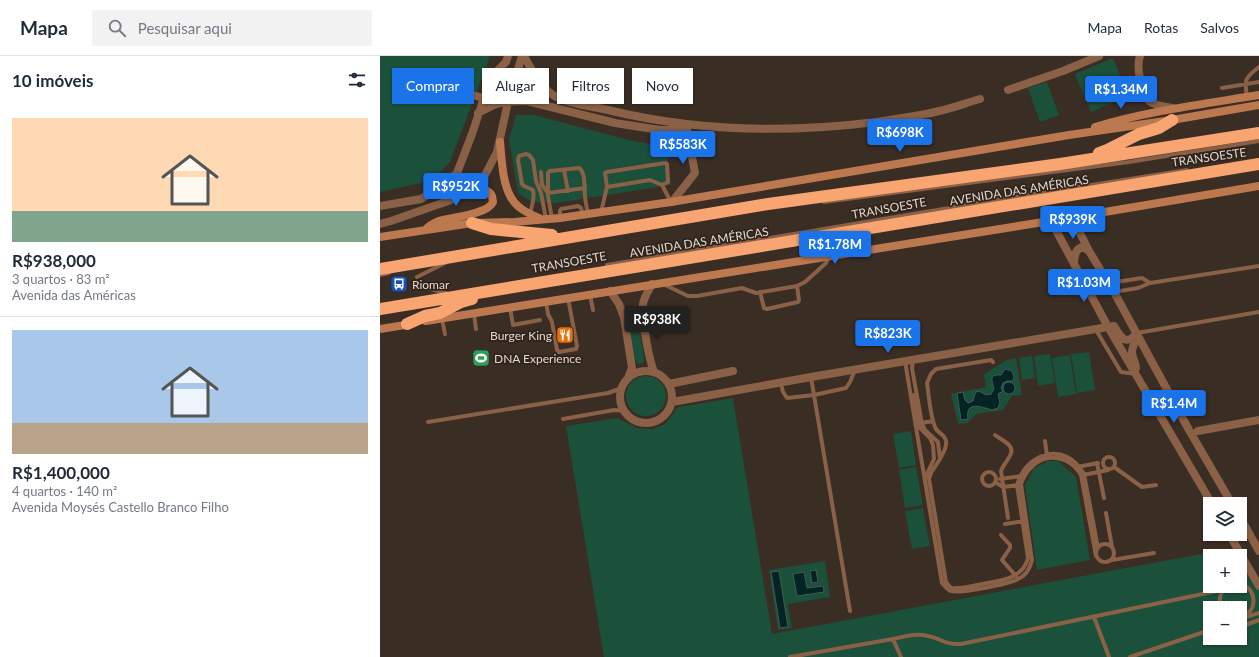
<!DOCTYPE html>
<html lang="pt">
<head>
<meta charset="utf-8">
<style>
	:root { --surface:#fff; --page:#f2f2f3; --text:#1f2937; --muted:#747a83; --line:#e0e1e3; --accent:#1a73e8 }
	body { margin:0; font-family:Lato,sans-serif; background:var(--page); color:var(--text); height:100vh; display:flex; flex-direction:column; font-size:15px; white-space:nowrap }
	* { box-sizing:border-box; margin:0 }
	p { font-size:13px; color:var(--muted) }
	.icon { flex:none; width:22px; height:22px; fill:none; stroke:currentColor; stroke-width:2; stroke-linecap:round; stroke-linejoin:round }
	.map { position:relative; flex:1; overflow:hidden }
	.panel { display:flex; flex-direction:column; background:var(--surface); width:380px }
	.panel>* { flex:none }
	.top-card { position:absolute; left:12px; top:12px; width:380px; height:36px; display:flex; gap:8px }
	.fabs { position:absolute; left:823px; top:441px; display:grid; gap:8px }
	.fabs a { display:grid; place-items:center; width:44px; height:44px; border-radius:0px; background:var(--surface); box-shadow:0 1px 3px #0004; font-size:20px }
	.price { position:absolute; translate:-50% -34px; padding:0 9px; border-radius:4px; background:var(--accent); color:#fff; font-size:13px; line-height:26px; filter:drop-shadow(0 1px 2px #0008) }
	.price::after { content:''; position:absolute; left:50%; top:24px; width:12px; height:9px; margin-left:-6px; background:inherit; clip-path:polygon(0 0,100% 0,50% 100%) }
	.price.selected { background:#222; color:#fff }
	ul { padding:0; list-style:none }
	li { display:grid; align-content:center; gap:8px; height:212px; padding:0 12px }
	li+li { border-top:1px solid var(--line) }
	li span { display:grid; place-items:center; height:124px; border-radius:0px; color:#555 }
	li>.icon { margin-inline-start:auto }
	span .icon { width:72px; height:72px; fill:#fffc; stroke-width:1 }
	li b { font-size:17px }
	h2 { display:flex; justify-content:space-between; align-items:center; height:48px; padding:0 12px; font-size:17px }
	.pill { padding:0 14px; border-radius:0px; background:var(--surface); box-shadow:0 1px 3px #0004; font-size:14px; line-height:36px }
	.pill.selected { background:var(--accent); color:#fff }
	header { display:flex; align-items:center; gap:24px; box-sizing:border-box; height:56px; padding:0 20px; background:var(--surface); border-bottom:1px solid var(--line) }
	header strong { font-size:19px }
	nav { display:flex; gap:22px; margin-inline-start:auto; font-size:14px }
	.search { width:280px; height:36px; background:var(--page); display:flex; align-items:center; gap:10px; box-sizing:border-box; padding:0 14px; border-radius:0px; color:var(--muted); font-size:15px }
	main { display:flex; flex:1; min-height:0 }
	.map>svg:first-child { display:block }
	.green { fill:#1b503b; fill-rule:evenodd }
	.water { fill:#042323; stroke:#465957 }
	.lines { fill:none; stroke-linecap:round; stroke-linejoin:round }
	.lane { stroke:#8a6046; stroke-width:4 }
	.street { stroke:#8a6046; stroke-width:8 }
	.secondary { stroke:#bc794f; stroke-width:8 }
	.highway { stroke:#f8a571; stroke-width:12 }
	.labels { text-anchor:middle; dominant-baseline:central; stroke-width:3.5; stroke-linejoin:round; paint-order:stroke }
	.street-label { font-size:12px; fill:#e0d7d1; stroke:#30231a }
	.poi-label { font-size:12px; fill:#e0d7d1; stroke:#30231a; text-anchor:start }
</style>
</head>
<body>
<header>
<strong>Mapa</strong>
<div class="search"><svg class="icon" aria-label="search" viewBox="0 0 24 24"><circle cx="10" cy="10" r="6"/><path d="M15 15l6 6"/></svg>Pesquisar aqui</div>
<nav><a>Mapa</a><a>Rotas</a><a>Salvos</a></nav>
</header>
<main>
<section class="panel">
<h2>10 imóveis<svg class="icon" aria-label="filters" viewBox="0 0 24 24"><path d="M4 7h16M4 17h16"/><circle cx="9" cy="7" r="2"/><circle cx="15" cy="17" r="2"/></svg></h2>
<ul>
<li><span style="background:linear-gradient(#ffd9b3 75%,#7fa58c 0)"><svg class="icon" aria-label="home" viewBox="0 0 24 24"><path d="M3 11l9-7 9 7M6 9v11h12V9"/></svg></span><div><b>R$938,000</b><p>3 quartos · 83 m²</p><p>Avenida das Américas</p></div></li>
<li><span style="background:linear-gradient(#a9c7e8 75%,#b9a48a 0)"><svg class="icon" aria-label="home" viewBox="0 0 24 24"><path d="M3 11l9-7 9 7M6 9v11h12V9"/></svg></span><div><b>R$1,400,000</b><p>4 quartos · 140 m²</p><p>Avenida Moysés Castello Branco Filho</p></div></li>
</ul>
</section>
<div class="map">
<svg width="879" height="601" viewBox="0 0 879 601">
	<rect width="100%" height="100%" fill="#3a2d24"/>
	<!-- green -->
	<path class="green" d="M0,0h110l-40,106 -11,11 -18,10 -41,9z
		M733,2l15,38 -37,16 -16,-38z
		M667,26l12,33 -19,7 -12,-34z
		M136,59h18l99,26 33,6 5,38 -115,18 -24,-1 -14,-9 -9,-54z
		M252,255l5,4 7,43v4l-4,2 -3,-1 -2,-4 -7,-43z
		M709,296l6,38 -18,3 -6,-39z
		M670,298l5,29 -17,3 -4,-30z
		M690,299l6,39 -18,3 -6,-39z
		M652,300l3,22 -13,2 -3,-22z
		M636,302l6,37 -10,1 -9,14 -27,4 -8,9 -10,1 -7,-30 35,-7 -2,-13 23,-14z
		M246 340a20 20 0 1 1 40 0a20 20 0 1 1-40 0Z
		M353,342l39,236 456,-85 5,7h-23v30h30v-19l4,6 3,-2 12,20v66h-655l-38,-231 51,-8 20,10 16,1 12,-5 8,-10 3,-5 3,-2zM830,552h30v30h-30z
		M531,375l5,34 -17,3 -6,-34z
		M668,405h10l18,16 14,83 -53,10 -12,-84 8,-17z
		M536,411l7,38 -18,3 -6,-38z
		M543,452l7,38 -18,3 -7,-38z
		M445,505l5,36 -42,7 4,24 -14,2 -9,-60z"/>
	<!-- water -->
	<path class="water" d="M625,313l7,2 2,6 -1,4h-6l-4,2 -2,5 2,3 -5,3 2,9 -2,5 -6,2c-10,-3 -27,-10 -24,9l-7,1 -4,-27 6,-1 2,8 3,3 5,-2 2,-7 2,-3 4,1 5,3 5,-1 3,-5c-1,-7 -7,-15 7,-14z
		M623 332a6 6 0 1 1 12 0a6 6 0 1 1-12 0Z
		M436,514l2,12 -6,1 -2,-12z
		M399,515l9,56 -8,1 -9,-56z
		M424,516l3,16 16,-2 1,6 -27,4 -4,-22z"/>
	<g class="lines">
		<!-- lane -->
		<path class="lane" d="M842,32l37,-6
			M867,41c-3,-18 -2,-19 12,-30
			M184,114l4,21
			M161,116l1,13 6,8 37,-5
			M227,131l-2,-14 2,-1 58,-9 2,1 1,18 -6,3
			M444,146l305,-40 130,-21
			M221,156l6,-25 43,-7 12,5 9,17
			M150,157c2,-7 5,-15 3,-23l-9,-4 -2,-2 -4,-24 1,-4 7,-2 3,1 4,5 3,21 5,12 5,26
			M180,162v-7l1,-2 17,-3 3,2 2,7
			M172,163l-4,-23v-23l2,-2 29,-3c7,5 5,19 6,27 0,6 2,13 3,19
			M227,209l408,-68 172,-27
			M0,219l9,-2
			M37,221l28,-14
			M729,227l33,-5 8,5
			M283,228l25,12h9l45,-8 14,5 41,-7 8,-4 21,-19 3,-7
			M39,230l27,7
			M380,236l4,16 3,1 31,-7 1,-2 -2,-14
			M734,236l24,-4 12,-5 109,-17
			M210,239l3,15
			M166,246l2,12 4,8 5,28 2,2 17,-3 1,-3 -9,-48
			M130,252l3,17 27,-5
			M94,258l2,15
			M62,263l3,15
			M716,274l25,42 15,2
			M757,277l122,-21
			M533,304l-1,8 10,56 3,6 13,12 2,17 -9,14 -2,6 17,103 5,6c11,1 21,-2 31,-4 18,-3 41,-5 46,-26l-11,-73c10,-34 49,-44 67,-11l14,74
			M525,305l37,222c3,3 5,7 9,8 8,3 59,-7 67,-12 8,-3 12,-11 14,-19l-11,-76c10,-29 42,-37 60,-9l15,81
			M431,321l39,234
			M401,327l2,9 4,6 27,-3 32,-7 4,-6 5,-12
			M534,339l6,33 10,10 3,7 1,14 -9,19
			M183,363l51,-9 11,1
			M48,366l180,-29 14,-5
			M541,367l12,-2
			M615,379c4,3 10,6 14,10 8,8 -6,18 -8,26l7,47
			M665,385l2,15
			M723 407a6 6 0 1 1 12 0a6 6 0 1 1-12 0Z
			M560,403c3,-6 7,-11 6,-18 -1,-7 -9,-8 -11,-14 -5,-12 -6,-31 -8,-44l4,-9 5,-5 55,-9 2,2
			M717,407l7,35
			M697,411l21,-4
			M734,411l28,20 14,-2
			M602 423a7 7 0 1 1 14 0a7 7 0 1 1-14 0Z
			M703,419l25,-5
			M620,423l21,-3
			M615,426l8,5 16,-2
			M726,457l6,34
			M625,468l20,-3
			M621,479l9,10v3l-8,12 14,16
			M716 497a9 9 0 1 1 18 0a9 9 0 1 1-18 0Z
			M732,504l42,-7
			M860,528c18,4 18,29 0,34
			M841,552c-3,-9 -1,-16 6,-22
			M714,561l15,40
			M866,561l13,-4
			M860,571l19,-7
			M513,583c12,-3 23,-6 35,-3 13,2 16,9 33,8l261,-54
			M410,601l103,-18 8,18
			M750,601l80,-27"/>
		<!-- street -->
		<path class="street" d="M144,0c8,14 15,30 29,39 15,9 37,11 55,15 86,21 180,23 268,12 21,-3 43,-6 63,-11 14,-3 27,-8 41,-12
			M760,0c-4,10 1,38 9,45 7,5 16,6 24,7
			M118,14l17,6
			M65,32l39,10
			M628,34l55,-19 36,-15
			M98,57l16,-8 10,-3 23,-1 88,22 45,7 25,-3
			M292,146l23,-29 -9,-49
			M0,150l41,-7 21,-13 15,-13 15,-39 12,-36 14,-28 8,-8 2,-6
			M701,160l-2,15 10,20 25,41 75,138 43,74
			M671,165l57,106 104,177
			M0,168l11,-3 60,-21 15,-9 19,-16 12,-23 11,-50 14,-46
			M694,206c1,-7 1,-13 9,-15l6,4
			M272,228c-3,6 -8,13 -9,20 -2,14 6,55 11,68
			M230,235l9,13 5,13 8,51 -4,10
			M244,261c5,-8 11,-10 19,-3
			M756,312c0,-6 -4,-10 -4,-16 0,-5 4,-11 5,-18
			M240 341a26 26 0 1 1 52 0a26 26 0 1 1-52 0Z
			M289,328l64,-13
			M292,346l139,-25 303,-51c7,11 11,21 23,7
			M818,375l61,-11
			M860,461l19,34
			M849,478l30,52"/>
		<!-- secondary -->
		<path class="secondary" d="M715,71c53,-16 109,-23 164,-32
			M120,86c2,19 2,52 19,65 6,5 15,9 22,12
			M47,172c5,-4 10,-7 16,-8 12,-3 45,-6 50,-18 0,-2 -1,-5 -1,-6 -5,-10 -18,-6 -26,-5
			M0,181l92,-14 42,-1 46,-4 111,-16 398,-67 103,-15 87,-15
			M46,265l655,-105 178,-30
			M0,273l31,-5"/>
		<!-- highway -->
		<path class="highway" d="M719,97l8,-3 32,-16 20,-6 13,-8
			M92,167l19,6 61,6
			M0,213l388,-65 292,-40 199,-31
			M0,253l879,-145
			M27,268l18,-8 15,-3 21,-11 11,-3"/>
	</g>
	<!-- icons -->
	<defs>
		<symbol id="bus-square" viewBox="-11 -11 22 22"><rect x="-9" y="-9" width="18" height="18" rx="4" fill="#1a4fb4" stroke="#30231a"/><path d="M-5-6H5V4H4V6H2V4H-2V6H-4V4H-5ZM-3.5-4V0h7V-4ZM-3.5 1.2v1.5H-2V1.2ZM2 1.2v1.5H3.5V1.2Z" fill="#fff"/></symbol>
		<symbol id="restaurant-square" viewBox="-11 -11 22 22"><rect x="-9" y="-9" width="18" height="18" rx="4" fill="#e8710a" stroke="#30231a"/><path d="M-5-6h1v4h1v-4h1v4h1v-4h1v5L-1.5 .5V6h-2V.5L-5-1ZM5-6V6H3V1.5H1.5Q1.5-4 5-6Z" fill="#fff"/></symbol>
		<symbol id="stadium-square" viewBox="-11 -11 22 22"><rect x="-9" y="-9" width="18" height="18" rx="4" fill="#2e9e5b" stroke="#30231a"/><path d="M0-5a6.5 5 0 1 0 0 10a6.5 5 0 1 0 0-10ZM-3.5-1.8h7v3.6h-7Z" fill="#fff"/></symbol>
	</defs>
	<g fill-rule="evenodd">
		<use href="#bus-square" x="9" y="218" width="20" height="20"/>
		<use href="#restaurant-square" x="175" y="269" width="20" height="20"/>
		<use href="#stadium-square" x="91" y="292" width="20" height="20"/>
	</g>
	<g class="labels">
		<!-- street labels -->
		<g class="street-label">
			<text transform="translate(829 101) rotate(-8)">TRANSOESTE</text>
			<text transform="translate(639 134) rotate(-9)">AVENIDA DAS AMÉRICAS</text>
			<text transform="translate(509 152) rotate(-10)">TRANSOESTE</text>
			<text transform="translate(319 186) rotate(-9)">AVENIDA DAS AMÉRICAS</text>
			<text transform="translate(189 206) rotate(-10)">TRANSOESTE</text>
		</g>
		<!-- poi labels -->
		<g class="poi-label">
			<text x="32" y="228">Riomar</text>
			<text x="172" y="279" text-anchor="end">Burger King</text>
			<text x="114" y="302">DNA Experience</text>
		</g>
	</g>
</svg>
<div class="fabs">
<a><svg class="icon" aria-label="layers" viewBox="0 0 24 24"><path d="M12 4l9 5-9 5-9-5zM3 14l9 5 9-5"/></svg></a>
<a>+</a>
<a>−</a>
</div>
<b class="price" style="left:741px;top:54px">R$1.34M</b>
<b class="price" style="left:520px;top:97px">R$698K</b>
<b class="price" style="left:303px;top:109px">R$583K</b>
<b class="price" style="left:76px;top:151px">R$952K</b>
<b class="price" style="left:693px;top:184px">R$939K</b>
<b class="price" style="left:455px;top:209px">R$1.78M</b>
<b class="price" style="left:704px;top:247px">R$1.03M</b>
<b class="price selected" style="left:277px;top:284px">R$938K</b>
<b class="price" style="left:508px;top:298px">R$823K</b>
<b class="price" style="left:794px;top:368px">R$1.4M</b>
<div class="top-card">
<a class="pill selected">Comprar</a>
<a class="pill">Alugar</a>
<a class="pill">Filtros</a>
<a class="pill">Novo</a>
</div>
</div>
</main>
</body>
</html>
